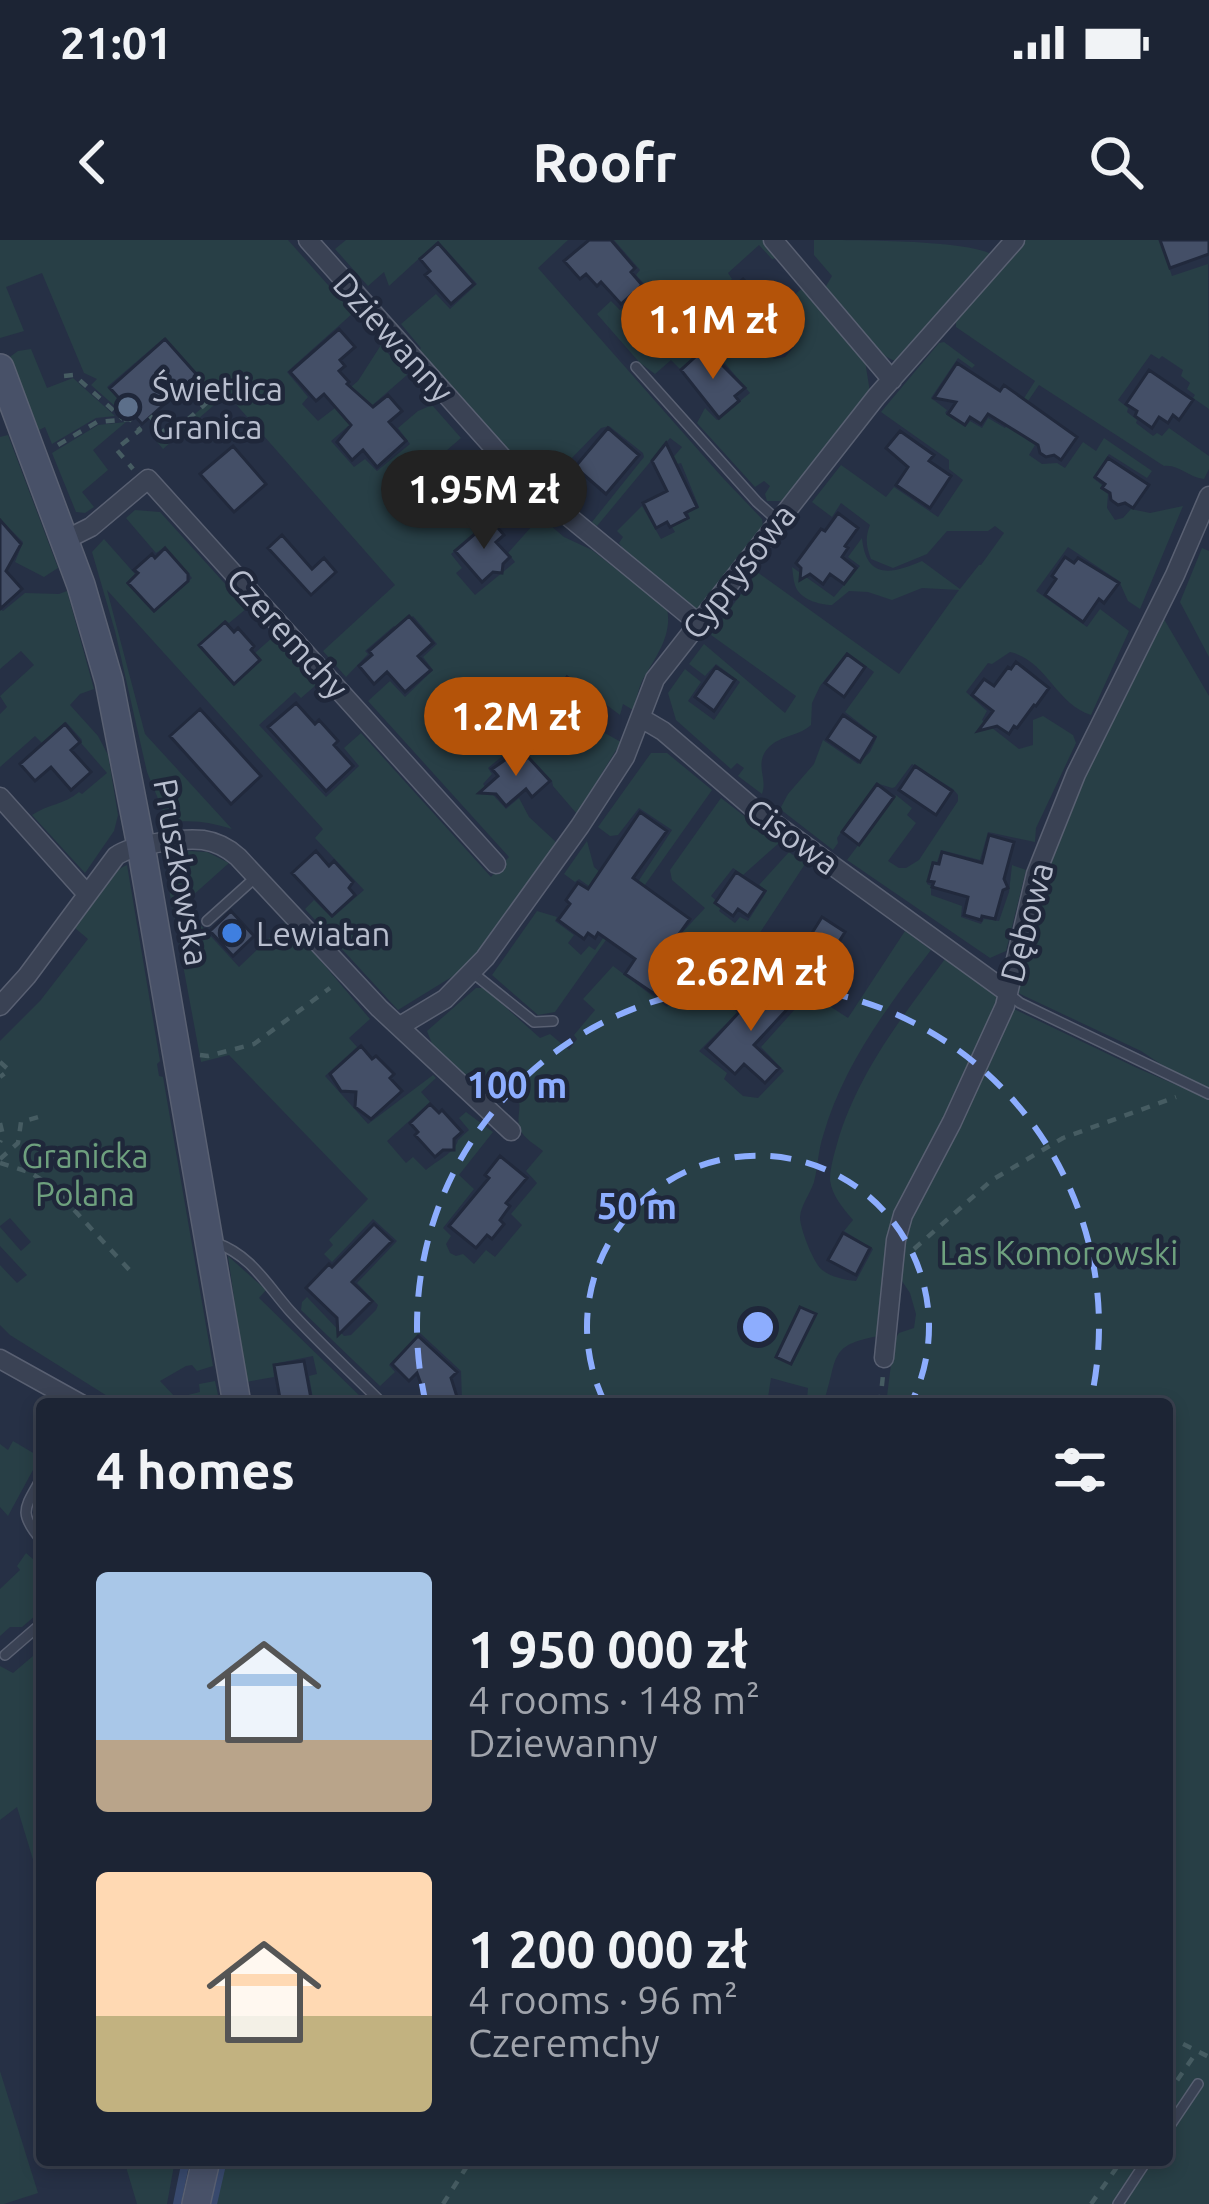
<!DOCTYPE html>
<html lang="en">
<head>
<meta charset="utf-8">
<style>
	:root { --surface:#1c2434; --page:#252c3c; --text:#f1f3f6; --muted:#a0a4ac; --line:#3a414f; --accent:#b45309 }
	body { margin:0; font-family:Ubuntu,sans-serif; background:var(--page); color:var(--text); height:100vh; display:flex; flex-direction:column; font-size:45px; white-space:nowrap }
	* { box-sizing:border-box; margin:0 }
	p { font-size:39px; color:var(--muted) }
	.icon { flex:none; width:66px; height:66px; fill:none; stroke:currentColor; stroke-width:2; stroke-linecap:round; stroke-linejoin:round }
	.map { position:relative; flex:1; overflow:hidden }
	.side { position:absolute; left:36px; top:1158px; width:1137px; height:768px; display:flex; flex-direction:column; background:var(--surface); border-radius:12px; box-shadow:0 6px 18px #0003,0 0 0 3px var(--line) }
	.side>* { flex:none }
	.price { position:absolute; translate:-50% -102px; padding:0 27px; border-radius:42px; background:var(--accent); color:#fff; font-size:39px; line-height:78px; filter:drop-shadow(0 3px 6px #0008) }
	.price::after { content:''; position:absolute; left:50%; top:72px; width:36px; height:27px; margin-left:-18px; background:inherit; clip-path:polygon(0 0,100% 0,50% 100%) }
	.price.active { background:#222; color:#fff }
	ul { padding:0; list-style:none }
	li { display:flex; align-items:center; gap:36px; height:300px; padding:0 60px }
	li span { display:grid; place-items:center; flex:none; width:336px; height:240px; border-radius:12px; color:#555 }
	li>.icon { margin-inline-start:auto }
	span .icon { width:144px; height:144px; fill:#fffc; stroke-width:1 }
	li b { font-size:51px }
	h2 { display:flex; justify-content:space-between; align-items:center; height:144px; padding:0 60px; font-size:51px }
	.status { display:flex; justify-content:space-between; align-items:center; height:84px; padding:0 60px; background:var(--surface); direction:ltr }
	.status svg { height:33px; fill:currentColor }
	header { display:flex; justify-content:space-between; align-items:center; height:156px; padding:0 60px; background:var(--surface); font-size:54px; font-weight:700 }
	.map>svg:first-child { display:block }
	.green { fill:#283f46 }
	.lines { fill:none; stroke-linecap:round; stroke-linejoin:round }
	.stream { stroke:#38496d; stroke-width:8 }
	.building { fill:#444f67; stroke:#21293c; stroke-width:3 }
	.lane-casing { stroke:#596072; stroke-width:12 }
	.street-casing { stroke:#596072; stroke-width:21 }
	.secondary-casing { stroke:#596072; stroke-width:30 }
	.path { stroke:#465c62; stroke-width:4.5; stroke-dasharray:9 9; stroke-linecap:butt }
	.lane { stroke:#3a4254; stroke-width:9 }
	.street { stroke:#3a4254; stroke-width:18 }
	.secondary { stroke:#485168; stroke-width:27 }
	.ring { fill:none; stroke:#8dadfe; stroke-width:6; stroke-dasharray:21 15 }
	.service-dot { fill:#5c6f8a; stroke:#1f273a; stroke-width:4.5 }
	.shop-dot { fill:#3f7fe0; stroke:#1f273a; stroke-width:4.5 }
	.labels { text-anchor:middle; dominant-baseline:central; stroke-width:9; stroke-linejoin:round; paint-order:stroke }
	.street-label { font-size:33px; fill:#b8bece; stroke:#1f273a }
	.poi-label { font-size:33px; fill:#b8bece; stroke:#1f273a; text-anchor:start }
	.park-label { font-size:33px; fill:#6ea07e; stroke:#1f273a }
	.centre { fill:#8dadfe; stroke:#1f273a; stroke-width:6 }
	.ring-label { font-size:36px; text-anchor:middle; font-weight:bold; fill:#8dadfe; stroke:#1f273a; stroke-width:9; stroke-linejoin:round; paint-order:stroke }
</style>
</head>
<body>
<div class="status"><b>21:01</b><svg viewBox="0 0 49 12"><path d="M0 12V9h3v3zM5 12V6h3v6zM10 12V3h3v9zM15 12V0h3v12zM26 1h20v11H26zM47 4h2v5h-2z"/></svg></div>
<header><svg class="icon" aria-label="back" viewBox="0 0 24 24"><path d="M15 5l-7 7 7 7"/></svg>Roofr<svg class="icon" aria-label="search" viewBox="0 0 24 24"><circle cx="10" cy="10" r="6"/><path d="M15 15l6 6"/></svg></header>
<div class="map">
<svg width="1209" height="1964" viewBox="0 0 1209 1964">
	<rect width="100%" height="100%" fill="#263045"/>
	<!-- green -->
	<path class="green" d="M0,0h288l65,73 -66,59 21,25 -6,7 16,17 17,-13 -3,-5 26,-22 23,-36 26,30 -76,66 23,26 11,-8 12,12 33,-27 -12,-16 20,-17 14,-6 29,33 -58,50 20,23 -2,4 11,11 6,1 27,-25 1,-11 22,-23 28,29 -65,57 11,14 -6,5 19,22 40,-33 -7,-9 24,-27 12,-6 20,17 28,13 75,59c6,27 -13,50 -25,72 -4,9 -6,20 -9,29l-10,-6 -3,11 -52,-39 -20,6 -7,10 6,12 -7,10 32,24 13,-16 36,20 -44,72 -24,-28 -1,-5 -35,-37 -29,24 4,6 -9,10 23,25 13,-11 10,19 28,26 -83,117 -11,10 -65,40 -93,-101 9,-9 18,18 32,-28 -49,-52 8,-9 -216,-239 38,144 87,95c-23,-7 -40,-10 -64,-6l-21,-51 -32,-141 -23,-79 12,-13 31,35 -9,9 28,30 38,-35 -27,-31 -9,6 -30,-35 9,-8 25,2 87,96 -18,15 -4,-3 -27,26 35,39 28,-24 -6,-8 18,-16 43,48 -15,13 -6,-6 -36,33 67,72 33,-31 -15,-18 17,-15 130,144 18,-20 -141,-156 22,-20 15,16 28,-27 -10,-13 14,-13 -24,-28 -15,13 -4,-3 -29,25 3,3 -22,23 -23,-26 72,-66 -168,-191 -64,55 -10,-12 2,-4 -5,-5 1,-5 17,15 45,-40 -18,-20 3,-3 -34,-37 -57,49 25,27 -7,1 -34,-30 6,-6 -13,-6 -42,-100 -36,14 18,44 -24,7z
		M346,0h222l-30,28 184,209 40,42 1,8 -57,77 -9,6 -63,-46 -15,-21 4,-6 -6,-6 25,-25 19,33 14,-7 -3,-5 18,-9 -2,-5 11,-6 -18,-44 -16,4 17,-20 -12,-9 -73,88 -5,-4 52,-65 -1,-4 -34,-27 -8,2 -35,36 16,17 -16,19 -48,-42 -6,3 -96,-107 5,-6 -20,-24 35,-30 14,15 27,-25 -39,-43 -49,45 -5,-14 -16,14 -33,-37z
		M614,0h151l15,17 -8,2 -13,-14 -31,28 4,6 -23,21 39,46 6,-3 7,9 5,-3 8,10 11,-2 10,-11v-15l-9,-13 8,-7 -7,-9 13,-12 4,-1 61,72 5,31 -87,109h-16l-2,-7 5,-8 -6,-5 -9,6 -58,-64 8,-15 12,12 33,-27 -27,-32 -3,1 -15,-15 -25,22 -9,-9 -16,14 -15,-11 -43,-49 14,-13 9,9 27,-23 -11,-12 4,-5z
		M814,0c38,0 152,0 177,14l-96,107c-26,-10 -52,-51 -70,-73l7,-12 -18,-21z
		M1025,0h135l12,36 36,-12 1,145 -16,-11 2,-3 -8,-6 3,-6 -9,-7 2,-6 -21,-14 -3,3 -8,-5 -33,46 10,8 -1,4 10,8 -1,3 17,13 4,-3 5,3 7,-8 40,28v13l-5,10c-15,-1 -25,-15 -40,-13l-125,-81 -26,38 16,11 -3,5 9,6 -6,10 13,9 15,-1 8,5 18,-26 13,9 8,-13 48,33 -5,7 -38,-24 -16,24 9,7 -2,3 8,6 -1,14 8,12 8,-2 8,-9 19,4 33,-7 -43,103 -12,-8 -9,-20 -51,-34 -32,44 51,36 13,-18 29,22 -38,84c-35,-11 -45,-55 -81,-63l-18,12 -4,-1 -22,29 21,19 -5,9 37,29 14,-4v-25l10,-4 30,19 3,8 -40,85 -1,14 -47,-10 -8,28 -39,-10 -4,12 -5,-1 -5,23 4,2v9l31,11 -1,11 20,7 3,-5 15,2 10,-29 3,-27 14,5 -20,81 -16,7 -143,-98 49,-65 16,13 -5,7 9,8 -28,38 11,7h7l13,-8 39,-59v-6l-5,-6 -41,-25 -17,23 -3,1 -16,-5 -39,55 1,5 -5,7 -53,-41 8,-15 26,-30 9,-24 35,24 12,-12 7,-15 -32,-25 29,-40 -27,-20 -27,34 -8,17 -1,22c-14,13 -39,10 -48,31 -5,14 4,24 -1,38l-24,-18 6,-8 -7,-5 -6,6 -55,-49 -8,-27 17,-24 16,13 -13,19 26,19 26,-38 -24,-18 -11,12 -16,-12 15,-20 81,69 11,-17 -85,-61 46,-63 142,102 60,-84 -37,-2 -30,12 -24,-8 -19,-1 -17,14c-13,0 -33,-6 -37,-20 -2,-6 -2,-12 -3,-18l42,30 26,-31 -12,-9 14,-19c4,42 30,36 60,23l38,28 19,-24h2l23,-32 -9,-7 -7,5h-41l-20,23 -34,14 -22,-9c-5,-12 -6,-22 -1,-34l-29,-22 -9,14 -20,-15 29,-37 45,32 8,-10 44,30 25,-37 -14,-11v-9l-68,-48 58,-69 5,-1 31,23 -3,3 -14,-10 -27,40 16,12 -2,3 20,14 5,-6 12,7 6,-10 17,10 30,-47 -79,-54v-9z
		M31,109l16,39 26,-10 42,38 -19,2 -44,26 -7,-17 -10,5 -28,-73 11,-8z
		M126,182l-33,28 15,20 -26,22 12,15 -9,6 -9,-1 -24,-59 46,-28z
		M8,195l50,133 -14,9 -29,-15 8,-20 -19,-19 -4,2v-88z
		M1202,308l7,3v106l-29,-55z
		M67,351l27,98 -14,5 -10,11 28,31 10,19 10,60 -4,16 -29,42 -53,-58c16,-11 32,-10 47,-23l3,2 25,-21 -26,-30 1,-3 -16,-18 -24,21 -7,-7 -35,31v-53l7,-7 -7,-11 34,-31 -13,-14 -21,18v-60l3,2 22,-18 34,1z
		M1161,374l48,82v393l-32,-14 -36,-24 -127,-60 29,-115 37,-99z
		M651,513h16l45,37 -157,222 -17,3 -46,-40 45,-64 20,6 -2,4 19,14 -6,8 13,12 8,-9 6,4 27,-40 -43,-31 -4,3 -11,-8 23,-33 7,26 27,24h11l40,-61 -33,-22 -21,27 -8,1 -12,-9z
		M721,558l58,45 -36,32 -10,-7 -22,28 11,10 -3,5 16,12 5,-6 8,4 19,-30 -8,-6 30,-33 16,12 -82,125 6,15 8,9 -38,38 28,22 -3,6 19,17 15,2 26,-27 -23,-24 35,-39v-23l4,-3 21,6 7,17 20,13 57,-87 26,19c-44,57 -88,116 -108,186 -5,15 -5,31 -9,46 -4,12 -13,23 -14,35 0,12 13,44 21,52 9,8 24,11 35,12l17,-32 -29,-18 9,-11c-10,-12 -21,-24 -23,-40 0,-12 4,-25 7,-36 20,-70 65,-127 108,-185 19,15 40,25 56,43l-33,74 -75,147 -14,113c-53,9 -40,23 -56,68l-16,-5 1,-11 -37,-10 -4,26h-309l4,-3 -1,-30 -41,-38 -31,32 6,7 -15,14 -79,-76 1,-8 5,-5 37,39 7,-1 25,-25 2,-5 -21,-22 40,-42 -24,-22 -41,43 -8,-8 9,-9 -4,-5 39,-41 -139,-144 -28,7 -33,-178c3,-10 11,-23 21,-25l-1,-8 19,1 22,11 -47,42 57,62 48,-46 83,98 -21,19 8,9 -32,29 43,48 65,-49 3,3 -15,14 9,10 -43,39 19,22 7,-6 13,13c10,-9 29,-17 32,-30l11,-10 -10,-12 7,-6 27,20 -34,43 15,14 -31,39 8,8 -5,8 4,9 6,3 7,-2 11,10 12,-14 9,7 27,-32 -11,-11 26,-31 -11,-12 17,-20c-7,-6 -20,-13 -23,-22 -5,-15 5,-23 -6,-40l-17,-7 -29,-2 -34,-31 -7,-18 49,-43h8l56,50 10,-4 19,16 8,-11 -3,-4 21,-25 -12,-11 30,-33 54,41 17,-28 -54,-38 23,-1 28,20 10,-13 -12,-11 26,-28 -33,-28 -2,-10z
		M127,625l33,196 -3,3 2,12 4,1 50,289 -16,5 -5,-6 -6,1 -26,15 16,17 24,-6 -1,-8 16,-3 5,23h-100l-110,-69 -10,-10v-60l17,18 10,-8 -27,-29v-19l21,24 10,-9 -21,-24 -10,8v-185l40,-40 48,-62 -13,-11c8,-22 29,-54 52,-63z
		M1012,768l125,60 72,31v1105h-993l6,-24 -10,-3 4,-17h951v-756h-281l8,-63 5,-8 15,-5 2,-14 -6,-21 -10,-15 5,-48z
		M228,1016l38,34 -7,8 104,101 -4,5h-45l-5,-28 8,-2 -4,-18 -40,8 1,13 -28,5z
		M13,1201l27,16 -32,59 -8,-9v-63l8,6z
		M26,1313l8,7 6,-6 2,2v54l-20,17h-12l-10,9v-47l20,-19 -3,-4z
		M42,1395v254l-25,-82 -17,13v-154l13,7 20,-17 1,-14z
		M0,1831l38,122 -34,11h-4z
		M124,1920h51l-8,44h-30z"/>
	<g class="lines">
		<!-- stream -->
		<path class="stream" d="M177,1964l9,-44
			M213,1964l10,-44"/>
	</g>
	<!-- building -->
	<path class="building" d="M589,0h22l24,28 -4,4 11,13 -21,19 -20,-22 -4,4 -11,-12 -6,5 -16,-18z
		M1160,0h49v14l-39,14z
		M438,3l36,41 -23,20 -26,-29 5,-4 -10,-12z
		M743,39l13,15 3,-2 31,34 -27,24 -7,-9 -11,-1 -5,-6v-11l-7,-8 2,-2 -13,-16z
		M339,89l16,18 -15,13 5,6 -6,5 10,11 -2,2 26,23 15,-12 14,16 -13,11 17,19 -29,26 -14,-17 -11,10 -15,-18 14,-17 -27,-31 -8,7 -26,-29z
		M165,99l32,36 -55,49 -32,-36z
		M705,108l40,40 -10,8 4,5 -20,17 -38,-48z
		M957,123l43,28 4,-6 73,52 -16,23 -7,-5 -8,2 -6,-4 -2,-8 -50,-31 -7,10 -11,-7 -5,8 -17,-11 8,-12 -22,-4z
		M1149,130l44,30 -14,20 -6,-5 -5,8 -9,-6 -7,11 -17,-12 2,-5 -11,-7z
		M608,188l31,27 -33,39 -31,-27z
		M900,191l34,24 -5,6 22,15 -21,32 -34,-23 12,-18 -22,-19z
		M666,203l31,64 -12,6 3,5 -18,9 -3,-5 -11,6 -13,-25 24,-12 -15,-30z
		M233,206l33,38 -32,28 -34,-38z
		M439,218l14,17 -8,7 15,19 -9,8 -1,6h-6l-9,8 -3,-4 -7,-1v-6l-21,-24z
		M1108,218l41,27 -16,23 -8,-5 -7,2 -7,-5 -1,-7 -8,-5 3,-4 -10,-7z
		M838,273l20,15 -13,18 3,2 -6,9 14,11 -12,16 -14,-10 -7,10 -13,-10 -10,6 1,-12 -5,-5 25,-34 4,2z
		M0,280l21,24 -15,27 16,18 -22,20z
		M491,280l13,15 -8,7 14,15 -7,7 -1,9 -9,-1 -11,10 -27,-31z
		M282,295l30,34 12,-11 12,14 -25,23 -43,-47z
		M165,308l23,26v7l-34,30 -26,-28 10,-10 -4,-3 18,-16 3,4z
		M1065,317l9,6 4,-5 41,25 -15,20 -5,-4 -16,23 -38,-27 11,-16 -4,-3z
		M409,376l24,27 -15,13 13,14 -26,22 -18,-20 -13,12 -15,-18 13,-11 -3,-4z
		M225,382l9,10 4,-4 16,18 -3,4 9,10 -26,24 -35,-39z
		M847,414l18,13 -21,30 -19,-14z
		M1016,422l33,26 -13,18 -2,-1 -17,23 -3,-2 -5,8 -12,-8 -19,5 15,-20 -21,-16 12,-16 10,7 14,-19 3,2z
		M716,427l19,13 -21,31 -19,-14z
		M567,437l29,22 -26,34 -23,-19 7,-9 -5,-4 -2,-13 13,-1z
		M296,463l19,21 4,-4 19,21 -4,4 19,21 -27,25 -58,-64z
		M200,469l61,67 -30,28 -61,-68z
		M843,475l32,22 -15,25 -33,-23z
		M65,484l15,18 -9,8 20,22 -20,18 -20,-23 -16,14 -15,-17z
		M518,511l8,8 2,-2 22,24 -18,16 -6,-8 -20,17 -10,-12 -17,-1 19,-17 -6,-7z
		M915,526l37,25 -16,24 -37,-25z
		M877,544l17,13 -35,48 -17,-13z
		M640,572l27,19 -34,47 57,41 -13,18 12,9 -20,24 9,7 -16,22 -37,-25 10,-15 -37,-26 -3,5 -7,-5 -4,6 -26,-19 12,-16 -4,-4 12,-17 10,6z
		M989,595l25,7 -10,37 4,9 -5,2 -8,29 -13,-3 -1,4 -17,-5 4,-18 -36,-10 2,-5 -6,-1 5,-18 6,1 3,-12 40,11z
		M316,611l13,15 5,-5 19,21 -4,6 6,7 -23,21 -40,-43z
		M736,632l29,19 -17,25 -10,-7 -5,7 -18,-13z
		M231,671l23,25 -21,20 -23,-25z
		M822,677l23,15 -8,13 6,4 -21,32 -35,-22 16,-25 6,4z
		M768,741l24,23 -38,41 25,23 -14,15 -21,-19 -9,10 -29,-26z
		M361,806l11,13 4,-3 18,18 -4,4 12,13 -31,28 -16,-12 1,-15 -15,-1 -11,-17z
		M430,864l9,9 3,-3 20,22 -8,7v11h-11l-8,7 -20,-22 3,-3 -8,-9z
		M500,916l27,22 -21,25 4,3 -10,14 4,4 -12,15 -5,-4 -11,13 -27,-22 40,-48 -4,-3z
		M374,984l18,17 -40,41 20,19 -34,34 -1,-17 -31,-30 23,-24 3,3z
		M843,993l27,15 -14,27 -28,-15z
		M800,1067l16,7 -25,50 -15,-7z
		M418,1096l39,36 -6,6 7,22 -25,4 -2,-7 -5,1 -9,-25 -8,8 -17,-17z
		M304,1121l8,43h-31l-7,-39z"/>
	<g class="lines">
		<defs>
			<path id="lane" d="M636,127l121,135 20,18
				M207,681l50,-45
				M473,733l61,49 19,-1
				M1010,755l10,8 189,91
				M216,1003c35,12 51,42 74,68 29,32 62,62 93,93
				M42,1237c-17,31 -25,35 0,64
				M5,1415l37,-32
				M1167,1890l31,-46
				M1118,1964l29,-44"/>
			<path id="street" d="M308,0l210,235 180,148
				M773,0l119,140
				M65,300l26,-13 57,-48 348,385
				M641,478l22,13 90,77 254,184
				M0,557l87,97
				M0,766l27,-30 89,-120c17,-12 66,-18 87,-16 14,2 25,8 35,17l141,151 132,123
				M400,786l45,-27 40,-41 95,-132 45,-69 30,-78 221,-282 139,-157
				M884,1118l12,-118 7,-25 49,-93 53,-116 31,-132 40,-100 99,-199 34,-79
				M0,1119l81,45"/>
			<path id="secondary" d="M0,128l81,217 28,96 32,165 96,558
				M196,1964l10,-44"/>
		</defs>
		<!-- lane casing -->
		<use href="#lane" class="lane-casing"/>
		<!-- street casing -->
		<use href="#street" class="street-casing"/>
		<!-- secondary casing -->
		<use href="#secondary" class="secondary-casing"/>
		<!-- path -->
		<path class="path" d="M64,136l10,-1 49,44
			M150,176l18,21 43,-38 -17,-21
			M58,205l39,-23 33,-3 10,11 -24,19 17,20
			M200,815l8,1 46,-12 76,-56
			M0,822l9,8 -9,7
			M0,883l3,12 -3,7
			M0,919l18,-16 3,-21 24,-7
			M0,923l29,9 23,14 82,89
			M914,1009l78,-69 71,-42 113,-41
			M880,1164l3,-29
			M1167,1796l42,21
			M1167,1855l29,-42
			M443,1964l28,-44
			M1091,1964l31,-44"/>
		<!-- lane -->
		<use href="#lane" class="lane"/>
		<!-- street -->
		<use href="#street" class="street"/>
		<!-- secondary -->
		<use href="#secondary" class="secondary"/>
	</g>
	<!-- distance rings -->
	<g class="ring">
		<path d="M605 1163A171 171 0 1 1 911 1163"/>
		<path d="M426 1164A341 341 0 1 1 1090 1164"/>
	</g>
	<!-- markers -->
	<circle class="service-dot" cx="128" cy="167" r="12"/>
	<circle class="shop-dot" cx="232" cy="693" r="12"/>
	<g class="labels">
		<!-- street labels -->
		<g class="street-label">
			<text transform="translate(394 97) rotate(48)">Dziewanny</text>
			<text transform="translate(738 331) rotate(-52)">Cyprysowa</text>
			<text transform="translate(288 393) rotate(48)">Czeremchy</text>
			<text transform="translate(793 596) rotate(36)">Cisowa</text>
			<text transform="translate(182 632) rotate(80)">Pruszkowska</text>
			<text transform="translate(1026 682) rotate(-75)">Dębowa</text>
		</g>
		<!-- poi labels -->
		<g class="poi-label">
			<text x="152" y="148">Świetlica<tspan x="152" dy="38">Granica</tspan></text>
			<text x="256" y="693">Lewiatan</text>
		</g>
		<!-- park labels -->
		<g class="park-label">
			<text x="85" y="915">Granicka<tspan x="85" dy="38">Polana</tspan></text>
			<text x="1059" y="1012">Las Komorowski</text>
		</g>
	</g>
	<circle cx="758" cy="1087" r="18" class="centre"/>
	<g class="ring-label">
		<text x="517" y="858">100 m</text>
		<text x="637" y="979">50 m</text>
	</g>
</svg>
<b class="price" style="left:713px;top:142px">1.1M zł</b>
<b class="price active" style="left:484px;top:312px">1.95M zł</b>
<b class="price" style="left:516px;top:539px">1.2M zł</b>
<b class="price" style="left:751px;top:794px">2.62M zł</b>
<section class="side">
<h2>4 homes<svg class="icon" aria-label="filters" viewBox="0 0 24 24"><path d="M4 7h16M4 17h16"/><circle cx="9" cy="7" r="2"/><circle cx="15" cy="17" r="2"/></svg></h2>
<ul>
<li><span style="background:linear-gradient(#a9c7e8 70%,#b9a48a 0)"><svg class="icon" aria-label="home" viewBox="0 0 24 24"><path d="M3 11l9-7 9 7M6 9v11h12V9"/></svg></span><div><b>1 950 000 zł</b><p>4 rooms · 148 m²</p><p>Dziewanny</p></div></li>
<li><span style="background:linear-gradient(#ffd9b3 60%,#c2b280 0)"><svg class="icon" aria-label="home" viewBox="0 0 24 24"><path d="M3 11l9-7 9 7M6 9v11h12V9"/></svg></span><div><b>1 200 000 zł</b><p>4 rooms · 96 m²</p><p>Czeremchy</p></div></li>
</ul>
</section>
</div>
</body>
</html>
